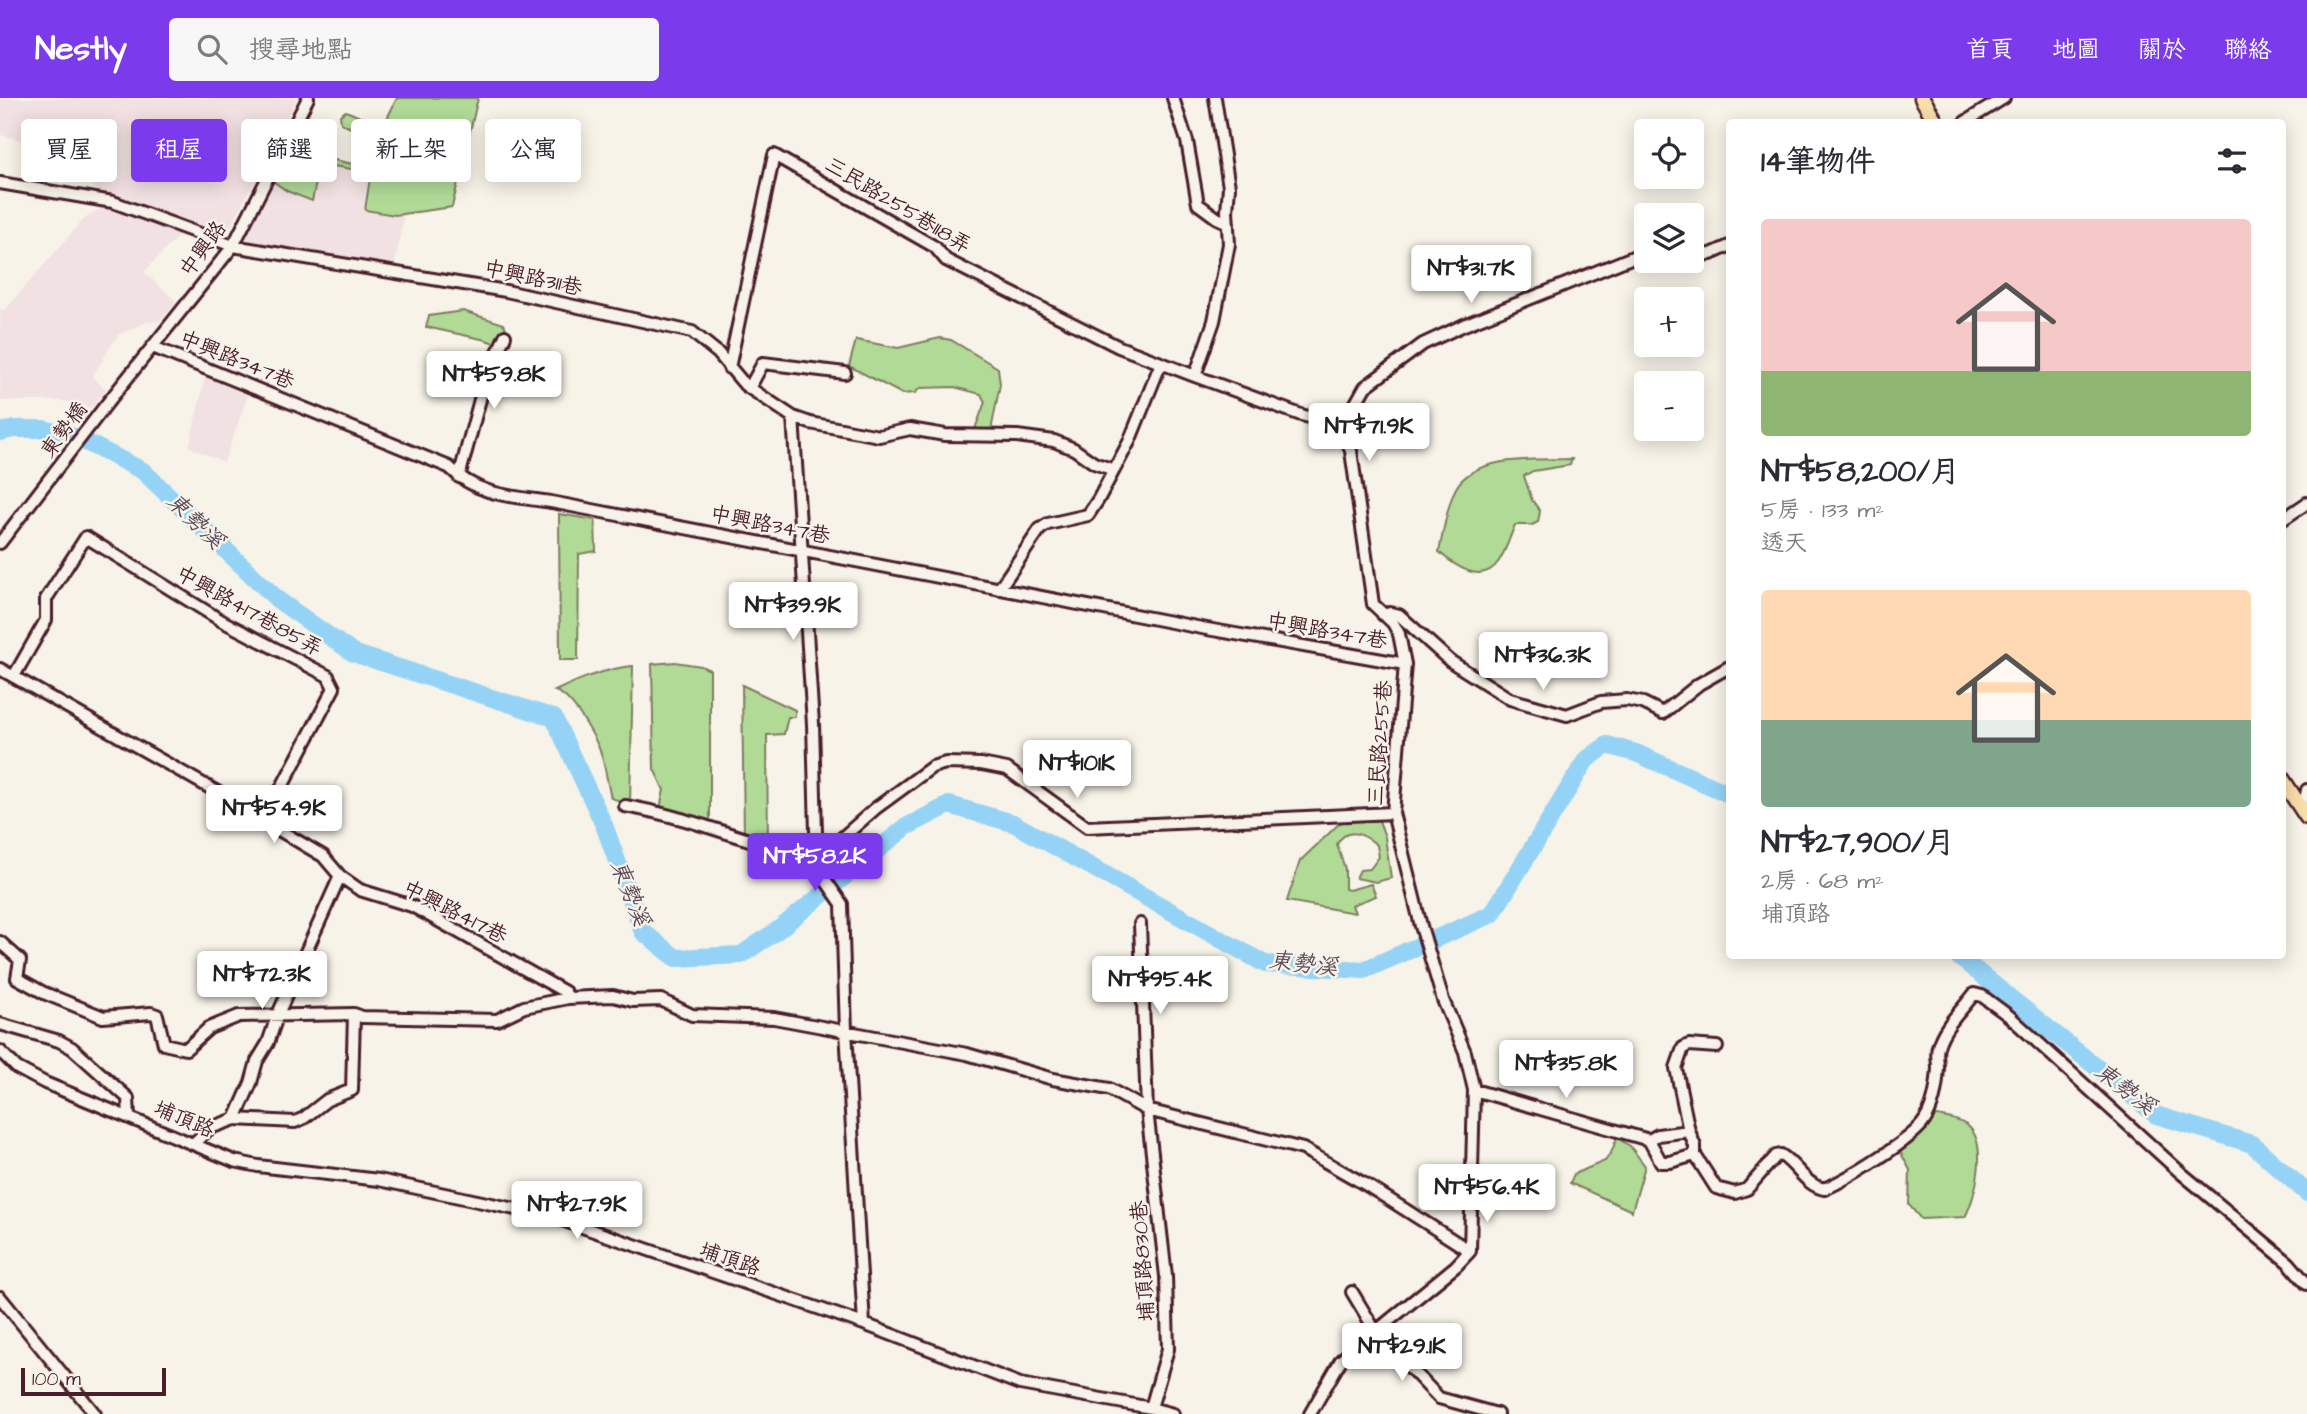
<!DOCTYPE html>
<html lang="zh-TW">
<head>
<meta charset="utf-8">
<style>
	:root { --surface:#fff; --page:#f7f7f7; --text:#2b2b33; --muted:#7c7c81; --accent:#7c3aed }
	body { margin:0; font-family:"Architects Daughter","LXGW WenKai TC",sans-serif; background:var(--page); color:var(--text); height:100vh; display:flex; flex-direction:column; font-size:26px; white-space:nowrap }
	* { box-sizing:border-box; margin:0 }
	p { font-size:23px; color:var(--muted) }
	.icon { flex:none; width:38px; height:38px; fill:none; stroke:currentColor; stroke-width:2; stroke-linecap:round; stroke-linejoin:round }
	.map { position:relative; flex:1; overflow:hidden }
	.side { position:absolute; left:1726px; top:21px; width:560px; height:840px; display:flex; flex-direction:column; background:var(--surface); border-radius:7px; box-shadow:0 4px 18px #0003 }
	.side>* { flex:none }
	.top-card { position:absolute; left:21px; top:21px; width:665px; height:63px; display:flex; gap:14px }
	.tools { position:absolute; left:1634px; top:21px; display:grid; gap:14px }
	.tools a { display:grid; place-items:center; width:70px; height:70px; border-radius:7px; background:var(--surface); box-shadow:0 4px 18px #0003; font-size:35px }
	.scale { position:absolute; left:21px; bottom:18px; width:145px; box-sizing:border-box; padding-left:7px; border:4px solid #4a1f2b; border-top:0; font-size:19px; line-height:24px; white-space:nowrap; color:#4a1f2b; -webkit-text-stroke:5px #f7f3e8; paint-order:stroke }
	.price { position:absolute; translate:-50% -60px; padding:0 16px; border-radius:7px; background:#fff; color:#222; font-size:23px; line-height:46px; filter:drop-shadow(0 2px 4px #0008) }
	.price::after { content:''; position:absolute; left:50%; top:42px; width:21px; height:16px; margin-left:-10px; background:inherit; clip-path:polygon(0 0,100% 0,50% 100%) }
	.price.selected { background:var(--accent); color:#fff }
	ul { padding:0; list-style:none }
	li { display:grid; align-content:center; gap:14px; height:371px; padding:0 35px }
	li span { display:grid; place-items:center; height:217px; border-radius:7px; color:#555 }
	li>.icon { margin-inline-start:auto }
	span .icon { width:126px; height:126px; fill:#fffc; stroke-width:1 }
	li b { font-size:30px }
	h2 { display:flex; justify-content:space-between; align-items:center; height:84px; padding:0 35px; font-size:30px }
	.pill { padding:0 24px; border-radius:7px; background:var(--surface); box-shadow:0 4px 18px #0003; font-size:24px; line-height:63px }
	.pill.selected { background:var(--accent); color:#fff }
	header { display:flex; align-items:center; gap:42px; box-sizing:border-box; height:98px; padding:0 35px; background:var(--accent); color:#fff }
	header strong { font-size:33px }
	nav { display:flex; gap:38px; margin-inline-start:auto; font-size:24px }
	.search { width:490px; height:63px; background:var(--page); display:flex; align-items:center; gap:18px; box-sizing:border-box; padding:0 24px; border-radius:7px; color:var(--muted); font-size:26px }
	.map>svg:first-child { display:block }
	.built { fill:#f2e1e3 }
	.green { fill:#b1da97; stroke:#7e7c61; stroke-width:2 }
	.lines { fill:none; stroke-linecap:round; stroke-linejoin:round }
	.river { stroke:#95d3f6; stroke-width:18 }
	.minor-casing { stroke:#4a1f2b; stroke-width:16 }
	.major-casing { stroke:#4a1f2b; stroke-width:19 }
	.minor { stroke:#f7f3e8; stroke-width:10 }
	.major { stroke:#f9deab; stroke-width:14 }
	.labels { text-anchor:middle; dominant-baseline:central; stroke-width:5; stroke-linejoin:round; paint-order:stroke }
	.street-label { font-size:21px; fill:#4a1f2b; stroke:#f7f3e8 }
	.water-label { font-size:23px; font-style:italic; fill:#5d4c5e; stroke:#f7f3e8 }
</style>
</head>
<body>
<header>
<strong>Nestly</strong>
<div class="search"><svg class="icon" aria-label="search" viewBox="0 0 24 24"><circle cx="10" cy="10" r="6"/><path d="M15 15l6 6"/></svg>搜尋地點</div>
<nav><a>首頁</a><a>地圖</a><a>關於</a><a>聯絡</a></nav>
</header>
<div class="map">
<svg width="2307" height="1316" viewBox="0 0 2307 1316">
	<rect width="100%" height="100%" fill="#f7f3e8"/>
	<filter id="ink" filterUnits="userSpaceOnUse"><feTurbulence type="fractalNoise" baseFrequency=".0143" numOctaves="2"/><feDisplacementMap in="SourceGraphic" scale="14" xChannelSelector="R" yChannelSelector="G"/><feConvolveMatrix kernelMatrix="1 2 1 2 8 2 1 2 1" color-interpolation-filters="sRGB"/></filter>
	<g filter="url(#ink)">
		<!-- built -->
		<path class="built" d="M0,0h297l-65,126 -4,5 -6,3 -125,-42 -42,-37 -33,-13 -22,-5z
			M319,66l52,8 -6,38 18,4h21l-9,50 -142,-21 -7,-5 24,-59z
			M113,109l73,21 -42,44 33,30 -18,19 -12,1 -29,13 -26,42 14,12 -15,19 -15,-6 -14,-1h-62v-92l5,1 77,-89 18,-13z
			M205,279l44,19 -2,2 -23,64 -35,-15z"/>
		<!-- green -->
		<path class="green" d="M397,0h81l-26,109 -57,8 -30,-5 6,-38 -51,-8 -8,37 -25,-10 -17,-12 29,-52h11l-13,25 70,15 10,-19 -5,-9 -31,-16 -1,-8 6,-4 37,16z
			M463,213l41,13 7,17 -4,7 -21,-8 -60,-13 3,-11z
			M940,240l11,2 47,28 2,16 -9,47 -16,-2 10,-27 -4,-8 -27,-7 -34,1 -5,5 -13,1 -53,-28 7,-26 42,8z
			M1572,361l-2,6 -37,6 -9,5 8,24 8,11 -2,11 -6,3h-17c-5,11 -9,26 -16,36 -17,25 -44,5 -60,-9 4,-18 8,-48 17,-64 19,-34 82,-28 116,-29z
			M559,416l36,6 1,31 -17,3 -1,106h-18z
			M675,564l26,4 9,4v157l-47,-16 -3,-3 4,-18 -10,-21 -2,-105z
			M633,568l-3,138 -19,-6c-4,-16 -6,-35 -12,-50 -7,-16 -28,-53 -44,-57 25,-12 49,-22 78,-25z
			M742,587l53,25v7h-7l-4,17 -17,1 1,112 -24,-9z
			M1345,720h33l7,19 6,41 -15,4 -20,-4 4,-8 10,-1 9,-12 -2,-12c-13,-11 -30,-19 -40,-1l8,25v20l4,1 22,-6 5,12 -24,9 3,8 -68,-12 13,-40z
			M1927,1016c13,3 31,4 42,13 19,18 7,70 -4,90l-44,2 -12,-14 1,-35 -13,-24z
			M1617,1040l13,8 15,20 -13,45 -62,-28 4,-9 31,-13 6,-8z"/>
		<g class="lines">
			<!-- river -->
			<path class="river" d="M0,334l14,-3h30l34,9 65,33 135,129 75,53 201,65 50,107 39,107 33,26 65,-3 37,-25 128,-103 43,-22 64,18 252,141 99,6 128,-56 94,-154 21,-15 29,8 93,41
				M1958,858l198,159 96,29 55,49"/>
			<defs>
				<path id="minor" d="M1173,0l14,43 11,63 19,14 11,5
					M1215,0l14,89 -2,24 2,33 -15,77 -19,55 106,39 42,11 8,25 22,153 20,19 6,11 6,30 -12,149 28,113 22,74 22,52 9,38 -4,161 -14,15 -115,94 -31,54
					M1965,24l39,-24
					M0,85l113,19 120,44 273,45 186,41 26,21 27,32 48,32 17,6 69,13 31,-7 35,6 72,1 37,5 20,8 20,14 20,7 15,-28 32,-79 34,13
					M1692,157l19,-1 18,-8
					M153,249l296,120c30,30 63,29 102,35l656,127 198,35
					M729,270l45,-213 161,92 11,13 173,87 42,16
					M750,289l13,-24 82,10
					M793,319l20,307 4,144 25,36 4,127 18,293
					M1343,328l22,-39 58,-43 41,-19 174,-70 9,-1
					M459,379l26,-96 20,-45
					M2282,422l25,-17
					M0,445l105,-137 128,-160 75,-148
					M999,491l41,-60 8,-5 40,-9 10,-15 16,-30
					M1383,517l7,-2 9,2 51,46 60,38 57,16 34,-13 26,-2 16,3 20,10 36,-29 30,-17
					M0,571l265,150 9,8 49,29 17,20 20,14 52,16 153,86 3,6
					M14,578l32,-56v-21l40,-62 136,84 106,55 6,12 -69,131
					M625,708c66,11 128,39 193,53l58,-51 56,-41 14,-4 35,1 26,5 80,58 306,-14
					M2303,712l4,-20
					M1140,826l7,186 19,166 2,73 -17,59
					M0,844l20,18 -3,18 27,15 59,24 48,-4 6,2 7,29 22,5 23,-21 30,-12 115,-2 8,3 135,3 27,-13 44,-9 45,-2 20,5 28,-1 31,15 82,3 193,36 86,25 56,10 38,21 156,39 65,37 102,65
					M0,926l59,17 13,7 56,50 1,19
					M1717,949l-28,-2 -6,3 -7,20 13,63 6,15v9l21,33 19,5 12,-4 29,-33 5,-1c16,10 24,30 43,34 22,-9 90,-50 101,-69 9,-14 12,-35 13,-52 0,-7 -2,-14 0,-21 5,-20 24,-37 36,-53l8,2 27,20 171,156 109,91 18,21
					M0,953l17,17 28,15 189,78 24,5 121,14 174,37 311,107 156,60 131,24 22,6
					M1474,992l175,50 9,-5 31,-4
					M235,1021l60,3 9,-4 23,-18 25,-10 2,-76
					M1649,1042l12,22h9l25,-7
					M193,1046l17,-16 25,-9 16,-36 6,-22 11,-18 10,-29 62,-138
					M1352,1194l24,40 63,66 58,16
					M0,1199l95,117"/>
				<path id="major" d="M1922,0l14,24
					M2282,681l25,38"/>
			</defs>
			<!-- minor casing -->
			<use href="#minor" class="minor-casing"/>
			<!-- major casing -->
			<use href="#major" class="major-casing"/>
			<!-- minor -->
			<use href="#minor" class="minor"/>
			<!-- major -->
			<use href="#major" class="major"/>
		</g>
	</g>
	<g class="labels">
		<!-- street labels -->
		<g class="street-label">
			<text transform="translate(898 107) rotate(31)">三民路255巷118弄</text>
			<text transform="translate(203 151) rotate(-54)">中興路</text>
			<text transform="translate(533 180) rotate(12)">中興路311巷</text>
			<text transform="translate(237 262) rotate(22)">中興路347巷</text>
			<text transform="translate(64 332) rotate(-54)">東勢橋</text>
			<text transform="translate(770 427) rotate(11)">中興路347巷</text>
			<text transform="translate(249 513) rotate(29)">中興路417巷85弄</text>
			<text transform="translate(1327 533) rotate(10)">中興路347巷</text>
			<text transform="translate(1380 645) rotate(-86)">三民路255巷</text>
			<text transform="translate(455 814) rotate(27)">中興路417巷</text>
			<text transform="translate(184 1021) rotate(23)">埔頂路</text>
			<text transform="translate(730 1161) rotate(19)">埔頂路</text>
			<text transform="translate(1143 1163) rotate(-94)">埔頂路830巷</text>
		</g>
		<!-- water labels -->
		<g class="water-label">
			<text transform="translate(195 423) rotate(44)">東勢溪</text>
			<text transform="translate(630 795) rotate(68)">東勢溪</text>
			<text transform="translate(1303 866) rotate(6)">東勢溪</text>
			<text transform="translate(2125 991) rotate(37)">東勢溪</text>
		</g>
	</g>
</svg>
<div class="tools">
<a><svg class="icon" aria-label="locate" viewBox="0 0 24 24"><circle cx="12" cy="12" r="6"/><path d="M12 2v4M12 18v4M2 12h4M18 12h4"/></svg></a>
<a><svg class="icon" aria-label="layers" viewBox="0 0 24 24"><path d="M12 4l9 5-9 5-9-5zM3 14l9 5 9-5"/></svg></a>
<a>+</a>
<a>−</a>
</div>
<div class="scale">100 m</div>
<b class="price" style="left:1471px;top:207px">NT$31.7K</b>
<b class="price" style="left:494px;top:313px">NT$59.8K</b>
<b class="price" style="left:1369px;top:365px">NT$71.9K</b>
<b class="price" style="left:793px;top:544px">NT$39.9K</b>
<b class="price" style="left:1543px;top:594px">NT$36.3K</b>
<b class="price" style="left:1077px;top:702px">NT$101K</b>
<b class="price" style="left:274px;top:747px">NT$54.9K</b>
<b class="price selected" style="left:815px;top:795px">NT$58.2K</b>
<b class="price" style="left:262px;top:913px">NT$72.3K</b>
<b class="price" style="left:1160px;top:918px">NT$95.4K</b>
<b class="price" style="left:1566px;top:1002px">NT$35.8K</b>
<b class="price" style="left:1487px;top:1126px">NT$56.4K</b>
<b class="price" style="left:577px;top:1143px">NT$27.9K</b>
<b class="price" style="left:1402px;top:1285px">NT$29.1K</b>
<div class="top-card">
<a class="pill">買屋</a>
<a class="pill selected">租屋</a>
<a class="pill">篩選</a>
<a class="pill">新上架</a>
<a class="pill">公寓</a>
</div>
<section class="side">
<h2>14筆物件<svg class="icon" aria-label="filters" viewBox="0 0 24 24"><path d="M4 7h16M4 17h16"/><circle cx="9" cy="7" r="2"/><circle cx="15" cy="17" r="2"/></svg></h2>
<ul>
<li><span style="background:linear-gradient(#f6c9c9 70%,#8fb573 0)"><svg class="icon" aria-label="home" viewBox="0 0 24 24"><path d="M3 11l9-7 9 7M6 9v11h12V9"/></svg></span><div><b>NT$58,200/月</b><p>5房 · 133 m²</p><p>透天</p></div></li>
<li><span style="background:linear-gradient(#ffd9b3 60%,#7fa58c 0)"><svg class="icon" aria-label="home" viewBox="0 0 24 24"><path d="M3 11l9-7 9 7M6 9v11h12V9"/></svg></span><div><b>NT$27,900/月</b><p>2房 · 68 m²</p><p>埔頂路</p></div></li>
</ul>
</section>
</div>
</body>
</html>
